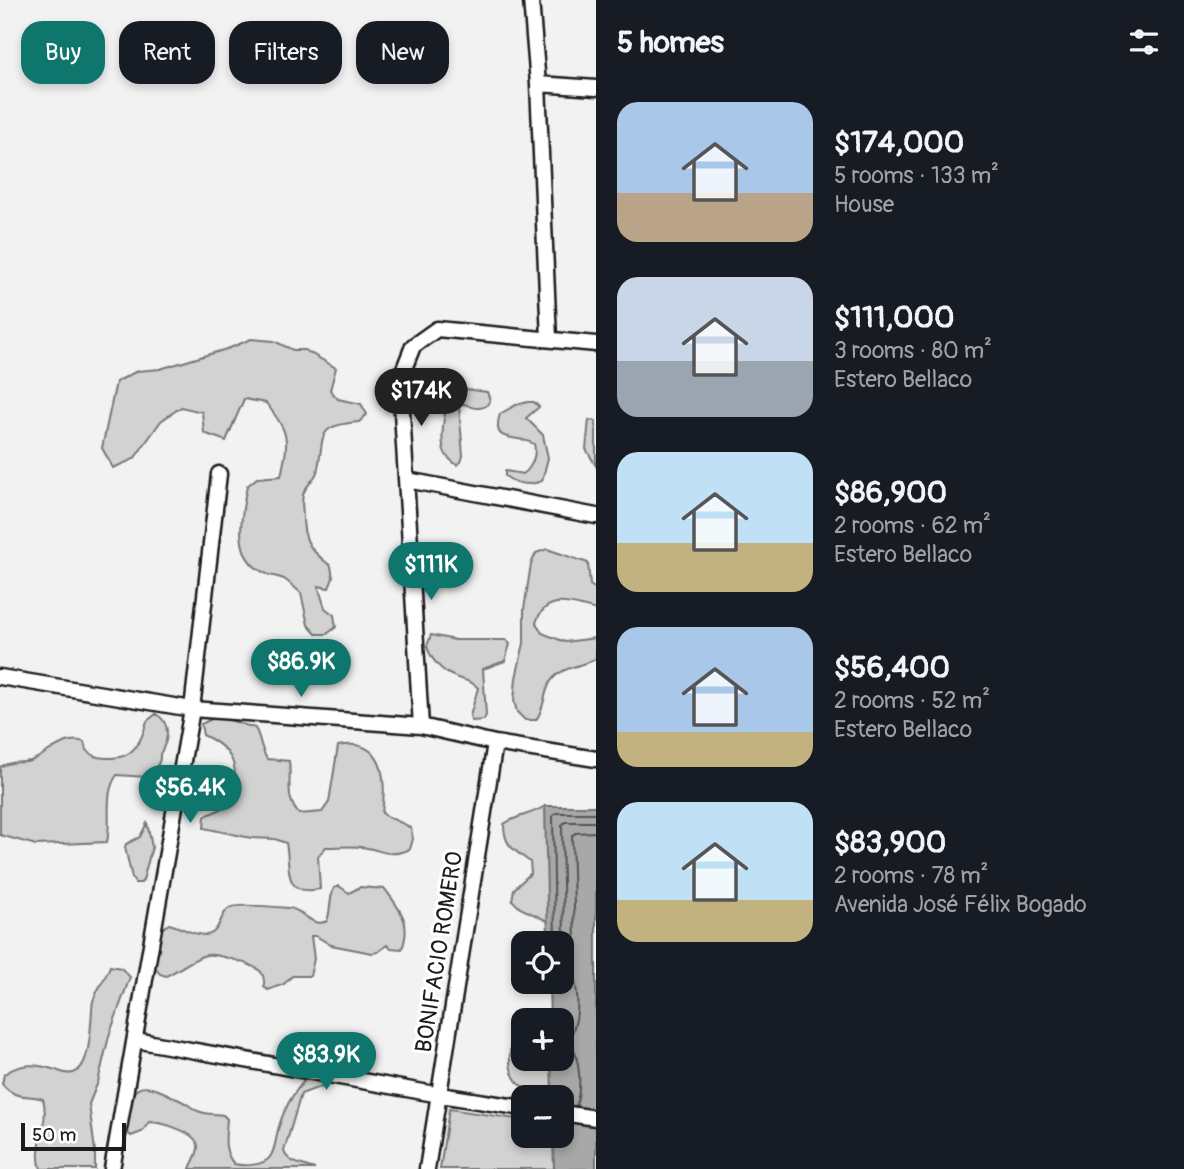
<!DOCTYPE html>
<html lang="en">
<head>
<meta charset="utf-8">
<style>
	:root { --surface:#171b24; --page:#242831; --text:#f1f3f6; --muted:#9ea1a6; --accent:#0f766e }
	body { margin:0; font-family:Pangolin,sans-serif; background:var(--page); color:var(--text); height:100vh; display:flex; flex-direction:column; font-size:26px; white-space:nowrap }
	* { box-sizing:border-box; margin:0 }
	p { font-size:23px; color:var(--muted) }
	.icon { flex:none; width:38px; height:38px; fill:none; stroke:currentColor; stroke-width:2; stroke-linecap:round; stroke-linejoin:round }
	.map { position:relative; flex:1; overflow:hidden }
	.sheet { display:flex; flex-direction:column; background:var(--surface); width:588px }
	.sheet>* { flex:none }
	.guide { position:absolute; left:21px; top:21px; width:469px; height:63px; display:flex; gap:14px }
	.fabs { position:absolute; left:511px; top:931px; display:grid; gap:14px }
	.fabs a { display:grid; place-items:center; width:63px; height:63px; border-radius:14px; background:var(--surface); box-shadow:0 4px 10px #0003; font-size:35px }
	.scale { position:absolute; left:21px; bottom:18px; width:105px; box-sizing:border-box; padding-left:7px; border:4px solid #1c1c1c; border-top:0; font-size:19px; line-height:24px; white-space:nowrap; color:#1c1c1c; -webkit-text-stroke:5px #fff; paint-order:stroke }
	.price { position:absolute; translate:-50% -60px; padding:0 16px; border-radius:24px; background:var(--accent); color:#fff; font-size:23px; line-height:46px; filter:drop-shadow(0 2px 4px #0008) }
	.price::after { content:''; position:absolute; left:50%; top:42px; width:21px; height:16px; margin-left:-10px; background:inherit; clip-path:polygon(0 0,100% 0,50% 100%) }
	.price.selected { background:#222; color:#fff }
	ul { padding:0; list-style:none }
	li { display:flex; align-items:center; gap:21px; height:175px; padding:0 21px }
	li span { display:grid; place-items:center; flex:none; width:196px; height:140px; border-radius:21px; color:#555 }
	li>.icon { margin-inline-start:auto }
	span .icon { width:84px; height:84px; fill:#fffc; stroke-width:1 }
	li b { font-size:30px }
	h2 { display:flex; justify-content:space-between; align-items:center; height:84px; padding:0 21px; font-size:30px }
	.tag { padding:0 24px; border-radius:21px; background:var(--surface); box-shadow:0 4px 10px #0003; font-size:24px; line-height:63px }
	.tag.selected { background:var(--accent); color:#fff }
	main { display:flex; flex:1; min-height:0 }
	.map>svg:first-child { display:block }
	.green { fill:#d2d2d2; stroke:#777; stroke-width:2 }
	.water { fill:#a8a8a8; stroke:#707070; stroke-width:2 }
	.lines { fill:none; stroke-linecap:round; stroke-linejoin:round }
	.shore { stroke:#545454; stroke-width:2 }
	.minor-casing { stroke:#1c1c1c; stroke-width:19 }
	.minor { stroke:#fff; stroke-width:14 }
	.labels { text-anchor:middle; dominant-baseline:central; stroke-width:6; stroke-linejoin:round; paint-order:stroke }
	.street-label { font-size:23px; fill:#1c1c1c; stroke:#fff }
</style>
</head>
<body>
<main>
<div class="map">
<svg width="596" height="1169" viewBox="0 0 596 1169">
	<rect width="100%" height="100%" fill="#f2f2f2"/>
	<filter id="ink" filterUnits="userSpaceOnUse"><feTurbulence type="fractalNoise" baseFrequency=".0143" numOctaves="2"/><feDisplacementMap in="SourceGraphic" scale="14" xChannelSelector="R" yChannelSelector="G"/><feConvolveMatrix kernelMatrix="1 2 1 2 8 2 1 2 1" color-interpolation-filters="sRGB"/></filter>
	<g filter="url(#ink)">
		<!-- green -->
		<path class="green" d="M251,339l23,2 19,9h12l31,18 -6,22 8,9 23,5 6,10 -8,8c-46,4 -33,14 -42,50 -3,9 -13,15 -14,23 -2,7 0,15 0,22 0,25 9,35 28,49l2,12 -4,10 -11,-2 7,22 9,7 2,12 -9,7h-11l-8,-9 -7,-32c-5,-4 -11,-10 -17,-14 -7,-3 -15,-3 -21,-7 -32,-15 -21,-60 -16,-86l10,-8 24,-2c8,-37 9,-42 -15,-73l-22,-4 -18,42 -22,-8 -2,-21 -21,-5 -20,14 -27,38 -21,9 -11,-20 14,-66 21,-11 23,-2 70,-21z
			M465,389l22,3 3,8c-4,11 -17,9 -25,4l-6,2 4,50 -2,6 -4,3c-7,-5 -13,-10 -14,-19 -2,-12 2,-41 7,-52z
			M528,402h6l5,5 -13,11 17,17 5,23 -6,23c-13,5 -25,4 -37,-5v-5l18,3c9,-6 14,-20 11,-30 -18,-11 -44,2 -34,-30l16,-9z
			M589,420l7,1v45l-10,-17z
			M547,549l41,14 2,22 6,4v21c-23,-7 -51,-17 -60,13l6,10 23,9 31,-4v21c-16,8 -41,8 -48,28 -5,12 -4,22 -12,33h-11l-8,-8 -3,-11 2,-23 8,-35v-34l7,-45 5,-11z
			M431,635l24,5h51l4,4 -5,17 -22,8 3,46 -2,5 -12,1 -2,-5 8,-28c-8,-9 -16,-7 -25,-12 -12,-5 -23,-18 -26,-30z
			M156,714c16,9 12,27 4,40 1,11 -6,16 -14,23l-29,-2c-14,19 -5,45 -10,67l-71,3 -36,-10v-68c15,-8 22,-2 33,-7 14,-6 33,-25 51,-18l2,8c8,8 15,8 26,8 22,0 30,-18 35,-37z
			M223,718l32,10c6,10 5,20 12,31l22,2c3,21 -5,36 10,53l23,-2 7,-10 9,-56c46,-9 49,32 44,67 10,7 20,9 29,15l2,11 -3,10c-23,10 -28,0 -49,-2 -11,-1 -23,0 -35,0l-8,9 2,33c-38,8 -29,-21 -34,-46l-11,-4 -24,-1 -47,-10 1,-12 21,-9c16,-33 12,-56 -23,-72l-2,-11 11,-5z
			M545,806l19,15 -2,122 -8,-19 -34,-16 -8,-8 2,-11 17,-16 -1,-11c-17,-13 -26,-16 -26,-38 13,-9 28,-9 41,-18z
			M147,823l5,24 -9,33 -2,3h-6l-3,-5 -7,-31 1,-3 14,-7z
			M339,886l10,7 11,-6 25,2c15,21 27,33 17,60l-11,-1 -4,-3 -9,7 -6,1 -41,-8 -15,-9h-5l3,23 -4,17h-18l-8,8 -16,6 -4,-3c0,-5 1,-12 -4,-16 -7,-7 -45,-18 -54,-16 -15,4 -26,15 -40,21l-6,-2 -7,-9 5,-34 11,-7c12,3 24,11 36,11 16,-1 14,-20 24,-27 8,-5 48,-1 60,0 14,1 23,21 38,13 4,-11 2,-22 7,-33z
			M110,966l11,2 9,9 -21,59 -11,46 -9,22 6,47v18h-54c-8,-23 9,-46 2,-70 -19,-6 -26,2 -41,-15l2,-10c18,-12 33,-10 52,-4 5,2 12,5 17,3 20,-6 17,-56 20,-72 4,-12 13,-23 17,-35z
			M530,1016l37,1 -5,3h-39v39h28l17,37c-31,-1 -61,-4 -58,-43 0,-11 2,-22 9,-32z
			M314,1071l18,9 -4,4 -27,10 -17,57c3,12 19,14 31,18h-125c2,-7 8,-14 8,-22 0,-15 -37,-25 -49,-25l-7,10 -11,4 -4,-4c0,-58 17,-51 60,-28 4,3 9,7 14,8 7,3 15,1 22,3l4,4c-1,17 -5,31 7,45 9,2 30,2 36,-7 6,-8 6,-22 9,-31 7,-23 18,-39 35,-55z
			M449,1109l74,11v16h39l21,33h-143z"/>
		<!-- water -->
		<path class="water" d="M545,806h51v363h-42l-1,-33h9v-39h-10l-1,-38h11v-39h-12l-1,-38h13v-39h-14z"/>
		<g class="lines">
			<!-- shore -->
			<path class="shore" d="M555,943l-2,-127 3,-3h40
				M562,950l2,-9 -2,-116 3,-3h31
				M576,1106c6,-20 4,-49 -7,-67 12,-21 11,-56 -2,-77l8,-20 -3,-106 3,-3 21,-1"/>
			<defs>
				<path id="minor" d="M531,0l7,84 11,255
					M538,84l58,4
					M407,480l189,36
					M0,677l192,32 229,17 74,17 101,16
					M421,726l-21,-347 13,-33 24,-17 159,15
					M135,1040l305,55 83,13
					M562,1113l34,5
					M112,1169l80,-460 27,-235
					M427,1169l68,-426"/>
			</defs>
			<!-- minor casing -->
			<use href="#minor" class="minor-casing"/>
			<!-- minor -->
			<use href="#minor" class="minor"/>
		</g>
	</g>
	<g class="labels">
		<!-- street labels -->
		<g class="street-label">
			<text transform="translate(439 952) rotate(-81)">BONIFACIO ROMERO</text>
		</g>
	</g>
</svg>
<div class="fabs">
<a><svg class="icon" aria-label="locate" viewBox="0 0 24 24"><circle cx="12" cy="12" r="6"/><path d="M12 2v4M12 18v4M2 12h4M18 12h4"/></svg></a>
<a>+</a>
<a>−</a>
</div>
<div class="scale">50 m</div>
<b class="price selected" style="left:421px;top:428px">$174K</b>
<b class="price" style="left:431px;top:602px">$111K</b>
<b class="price" style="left:301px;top:699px">$86.9K</b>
<b class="price" style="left:190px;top:825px">$56.4K</b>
<b class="price" style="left:326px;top:1092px">$83.9K</b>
<div class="guide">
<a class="tag selected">Buy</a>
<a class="tag">Rent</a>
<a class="tag">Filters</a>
<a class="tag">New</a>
</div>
</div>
<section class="sheet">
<h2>5 homes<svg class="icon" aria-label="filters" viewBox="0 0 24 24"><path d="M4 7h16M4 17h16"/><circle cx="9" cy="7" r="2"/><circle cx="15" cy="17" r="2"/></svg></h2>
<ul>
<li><span style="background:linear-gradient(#a9c7e8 65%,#b9a48a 0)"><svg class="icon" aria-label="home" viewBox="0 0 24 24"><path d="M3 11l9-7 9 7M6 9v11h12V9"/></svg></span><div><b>$174,000</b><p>5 rooms · 133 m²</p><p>House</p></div></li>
<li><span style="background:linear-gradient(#c9d6e8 60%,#9aa5b1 0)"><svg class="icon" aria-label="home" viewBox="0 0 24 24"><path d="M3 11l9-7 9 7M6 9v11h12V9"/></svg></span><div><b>$111,000</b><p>3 rooms · 80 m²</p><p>Estero Bellaco</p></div></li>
<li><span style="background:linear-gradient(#bfe0f5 65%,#c2b280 0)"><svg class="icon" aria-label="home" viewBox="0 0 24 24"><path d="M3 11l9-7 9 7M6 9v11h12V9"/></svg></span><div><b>$86,900</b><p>2 rooms · 62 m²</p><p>Estero Bellaco</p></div></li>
<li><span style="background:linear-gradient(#a9c7e8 75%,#c2b280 0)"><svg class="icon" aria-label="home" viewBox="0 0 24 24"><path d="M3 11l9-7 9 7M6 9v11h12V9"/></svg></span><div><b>$56,400</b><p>2 rooms · 52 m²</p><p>Estero Bellaco</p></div></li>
<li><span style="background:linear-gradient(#bfe0f5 70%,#c2b280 0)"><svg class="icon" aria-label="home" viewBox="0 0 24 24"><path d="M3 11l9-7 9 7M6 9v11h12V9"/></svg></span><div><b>$83,900</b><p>2 rooms · 78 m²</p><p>Avenida José Félix Bogado</p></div></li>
</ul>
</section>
</main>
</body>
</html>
